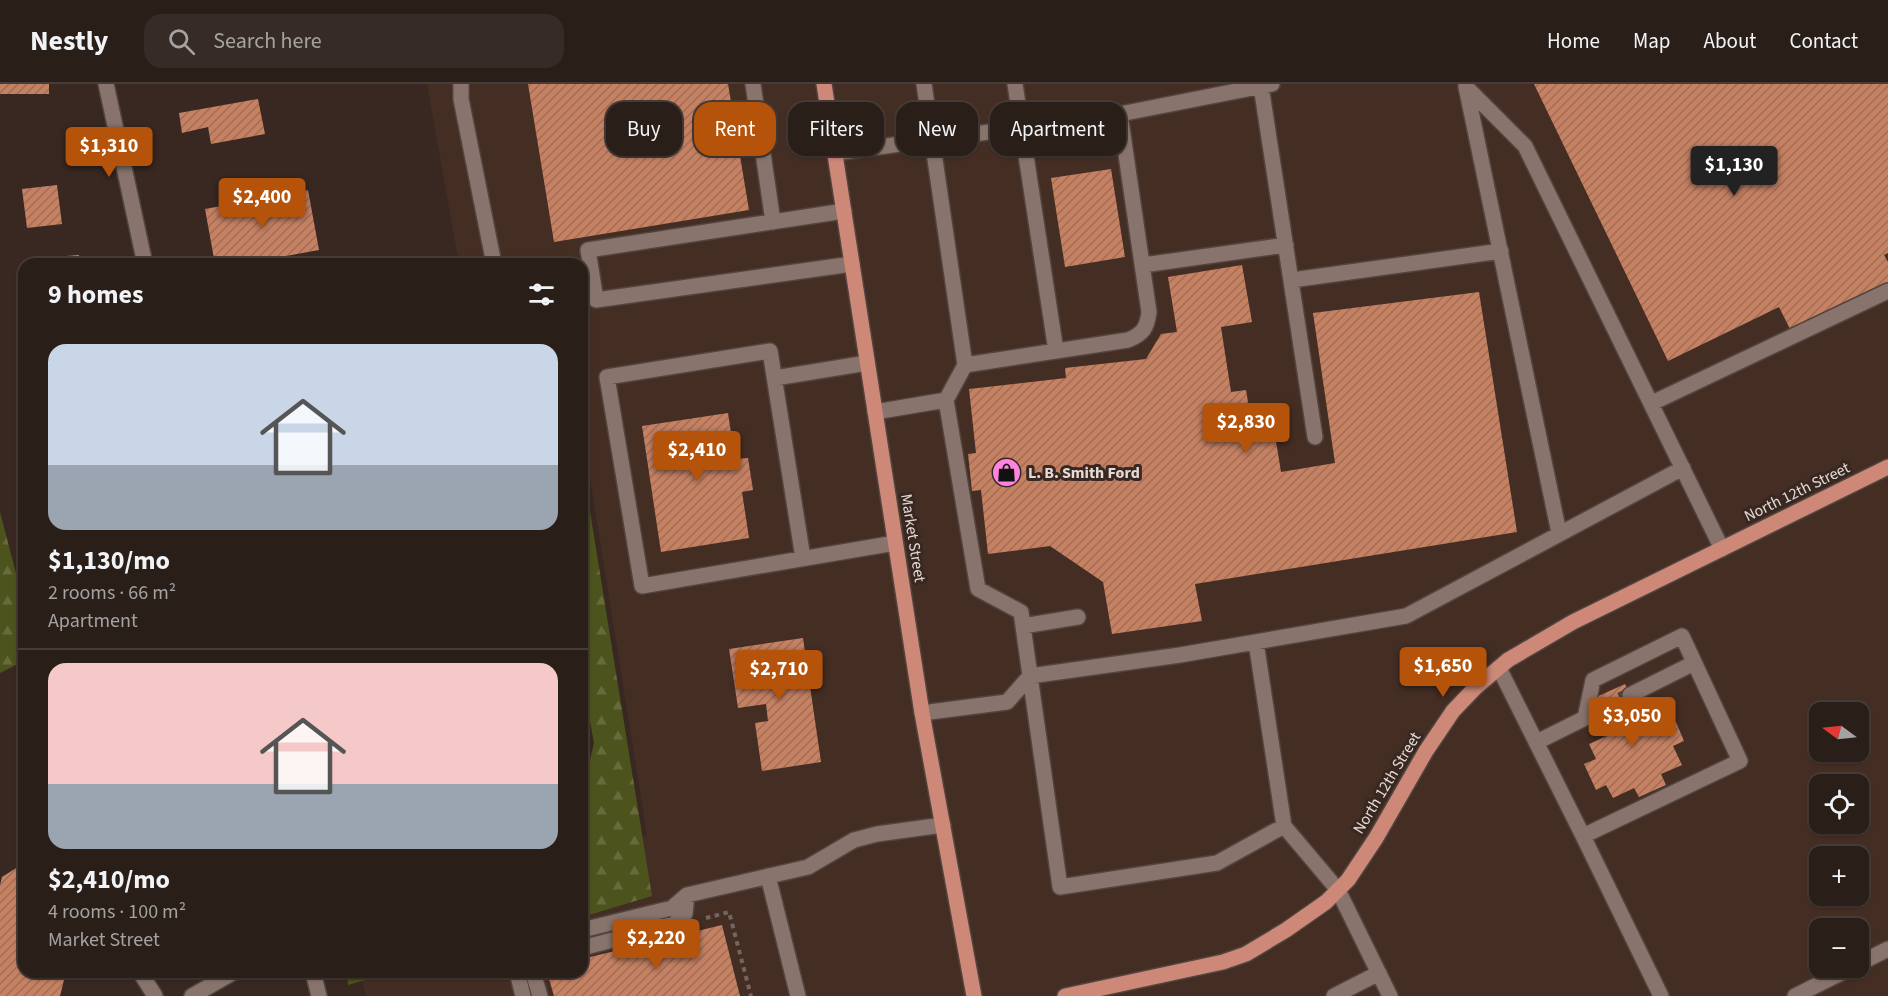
<!DOCTYPE html>
<html lang="en">
<head>
<meta charset="utf-8">
<style>
	:root { --surface:#2a1e19; --page:#362b26; --text:#f1f3f6; --muted:#a5a2a2; --line:#463c38; --accent:#b45309 }
	body { margin:0; font-family:"Source Sans 3",sans-serif; background:var(--page); color:var(--text); height:100vh; display:flex; flex-direction:column; font-size:22px; white-space:nowrap }
	* { box-sizing:border-box; margin:0 }
	p { font-size:20px; color:var(--muted) }
	.icon { flex:none; width:33px; height:33px; fill:none; stroke:currentColor; stroke-width:2; stroke-linecap:round; stroke-linejoin:round }
	.map { position:relative; flex:1; overflow:hidden }
	.side { position:absolute; left:18px; top:174px; width:570px; height:720px; display:flex; flex-direction:column; background:var(--surface); border-radius:18px; box-shadow:0 2px 4px #0004,0 0 0 2px var(--line) }
	.side>* { flex:none }
	.hud { position:absolute; left:606px; top:18px; width:570px; height:54px; display:flex; gap:12px }
	.needle { width:39px; rotate:285deg }
	.fabs { position:absolute; left:1809px; top:618px; display:grid; gap:12px }
	.fabs a { display:grid; place-items:center; width:60px; height:60px; border-radius:12px; background:var(--surface); box-shadow:0 2px 4px #0004,0 0 0 2px var(--line); font-size:30px }
	.price { position:absolute; translate:-50% -51px; padding:0 14px; border-radius:6px; background:var(--accent); color:#fff; font-size:20px; line-height:39px; filter:drop-shadow(0 2px 3px #0008) }
	.price::after { content:''; position:absolute; left:50%; top:36px; width:18px; height:14px; margin-left:-9px; background:inherit; clip-path:polygon(0 0,100% 0,50% 100%) }
	.price.active { background:#222; color:#fff }
	ul { padding:0; list-style:none }
	li { display:grid; align-content:center; gap:12px; height:318px; padding:0 30px }
	li+li { border-top:2px solid var(--line) }
	li span { display:grid; place-items:center; height:186px; border-radius:18px; color:#555 }
	li>.icon { margin-inline-start:auto }
	span .icon { width:108px; height:108px; fill:#fffc; stroke-width:1 }
	li b { font-size:26px }
	h2 { display:flex; justify-content:space-between; align-items:center; height:72px; padding:0 30px; font-size:26px }
	.pill { padding:0 21px; border-radius:18px; background:var(--surface); box-shadow:0 2px 4px #0004,0 0 0 2px var(--line); font-size:21px; line-height:54px }
	.pill.active { background:var(--accent); color:#fff }
	header { display:flex; align-items:center; gap:36px; box-sizing:border-box; height:84px; padding:0 30px; background:var(--surface); border-bottom:2px solid var(--line) }
	header strong { font-size:28px }
	nav { display:flex; gap:33px; margin-inline-start:auto; font-size:21px }
	.search { width:420px; height:54px; background:var(--page); display:flex; align-items:center; gap:15px; box-sizing:border-box; padding:0 21px; border-radius:18px; color:var(--muted); font-size:22px }
	.map>svg:first-child { display:block }
	.built { fill:#442e24; fill-rule:evenodd }
	.forest { fill:url(#forest-firs) }
	.building { fill:url(#building-hatch) }
	.lines { fill:none; stroke-linecap:round; stroke-linejoin:round }
	.minor-tunnel { stroke:#52433c; stroke-width:15; stroke-dasharray:15 8; stroke-linecap:butt }
	.minor-casing { stroke:#52453f; stroke-width:18 }
	.major-casing { stroke:#52453f; stroke-width:18 }
	.path { stroke:#74665f; stroke-width:4; stroke-dasharray:4.5 4.5; stroke-linecap:butt }
	.minor { stroke:#88746c; stroke-width:15 }
	.major { stroke:#cd8877; stroke-width:15 }
	.labels { text-anchor:middle; dominant-baseline:central; stroke-width:6; stroke-linejoin:round; paint-order:stroke }
	.poi-label { font-size:16px; font-weight:bold; fill:#e5dad5; stroke:#382821; text-anchor:start }
	.street-label { font-size:16px; fill:#e5dad5; stroke:#382821 }
</style>
</head>
<body>
<header>
<strong>Nestly</strong>
<div class="search"><svg class="icon" aria-label="search" viewBox="0 0 24 24"><circle cx="10" cy="10" r="6"/><path d="M15 15l6 6"/></svg>Search here</div>
<nav><a>Home</a><a>Map</a><a>About</a><a>Contact</a></nav>
</header>
<div class="map">
<svg width="1888" height="912" viewBox="0 0 1888 912">
	<defs>
		<pattern id="forest-firs" width="22" height="20" patternUnits="userSpaceOnUse" patternTransform="scale(1.5)"><rect width="22" height="20" fill="#4d531d"/><path d="M5 1l3.5 6h-7zM16 11l3.5 6h-7z" fill="#666b3d"/></pattern>
		<pattern id="building-hatch" width="6" height="6" patternUnits="userSpaceOnUse" patternTransform="scale(1.5)"><rect width="6" height="6" fill="#c68163"/><path d="M-1 1l2-2M0 6l6-6M5 7l2-2" fill="none" stroke="#9f6e58"/></pattern>
	</defs>
	<rect width="100%" height="100%" fill="#382821"/>
	<!-- built -->
	<path class="built" d="M427,0h1461v912h-1522l-5,-22 4,-2h217v-105l65,-32 -65,-407v-164h-123zM1820,628h38v40h-38zM1820,700h38v40h-38zM1820,772h38v40h-38zM1820,844h38v40h-38z"/>
	<!-- forest -->
	<path class="forest" d="M582,378l70,434 -70,21v-123l12,-51 -12,-65z
		M0,428l24,92v57l-24,12z
		M347,888h47l-46,13z"/>
	<!-- building -->
	<path class="building" d="M0,0h49v10h-49z
		M528,0h200l21,126 -195,32z
		M1534,0h354v169l-4,2 4,7v24l-96,47 -13,-26 -111,54z
		M258,15l7,35 -54,10 -3,-17 -26,6 -3,-20z
		M1111,85l14,88 -60,10 -14,-89z
		M57,101l5,39 -35,4 -5,-39z
		M308,106l11,60 -77,14h-27l-10,-55z
		M79,171l1,9h-27v-7z
		M1242,181l10,57 -31,5 10,65 15,-2 6,36 21,-3 8,49 54,-9 -22,-150 166,-21 38,240 -322,52 7,37 -90,13 -9,-52 -53,-36 -62,8 -7,-64 -9,1 -4,-37 8,-1 -7,-64 97,-11 -1,-10 81,-9 15,-25 16,-2 -9,-55z
		M20,192h4v20l-3,1z
		M728,329l7,46 13,-1 5,32 -11,2 7,46 -88,14 -19,-126z
		M803,554l18,124 -59,9 -7,-48 13,-2 -2,-17 -28,4 -9,-59z
		M1625,600l16,36 16,-7 6,15 13,-6 8,19 -11,5 9,19 -21,9 5,11 -27,12 -5,-9 -21,10 -7,-13 -10,5 -12,-26 12,-5 -7,-15 22,-10 -17,-36z
		M24,779v109h42l-6,24h-60v-111l2,-8z
		M722,841l18,71h-186l-7,-24h35v-13z"/>
	<g class="lines">
		<!-- minor-tunnel -->
		<path class="minor-tunnel" d="M1600,626l30,-15"/>
		<defs>
			<path id="minor" d="M106,0l39,180
				M461,0v15l33,165
				M753,0l20,138
				M924,0l41,281
				M1015,0l41,267
				M1466,0v3l59,59 197,403
				M1261,2l54,351
				M1466,3l93,446
				M835,69l285,-39 152,-30
				M844,127l-256,39 8,50 256,-36
				M1143,181l143,-20
				M1292,196l209,-29
				M775,294l92,-15
				M946,316l32,189 43,23 39,275 157,-24 67,-37 -28,-184
				M1652,319l236,-112
				M875,328l71,-12 19,-35 163,-25c15,-6 19,-12 21,-28l-29,-198
				M803,474l-33,-207 -163,26 35,209 253,-43
				M1023,542l55,-9
				M1499,584l84,168 78,160
				M1630,611l64,-32
				M922,629l85,-11 23,-26 150,-21 226,-39 277,-148
				M1537,658l48,-24 8,-38 89,-44 58,125 -157,75
				M1284,742l54,64 52,106
				M768,792l30,120
				M582,846l90,-22 15,-13 121,-28 46,-27 23,-6 66,-9
				M582,864l92,-24 11,-10 2,-19
				M1858,880l30,-15
				M140,888l15,24
				M313,888l6,24
				M517,888l6,24
				M533,888l7,24
				M192,912l42,-24
				M1334,912l45,-23
				M1795,912l56,-28"/>
			<path id="major" d="M824,0l98,629 52,283
				M1065,912l158,-34 23,-8 40,-24 40,-28 22,-22 28,-42 50,-87 27,-40 23,-24 32,-27 65,-38 315,-155"/>
		</defs>
		<!-- minor casing -->
		<use href="#minor" class="minor-casing"/>
		<!-- major casing -->
		<use href="#major" class="major-casing"/>
		<!-- path -->
		<path class="path" d="M706,834l23,-6 22,84"/>
		<!-- minor -->
		<use href="#minor" class="minor"/>
		<!-- major -->
		<use href="#major" class="major"/>
	</g>
	<!-- icons -->
	<defs>
		<symbol id="shop-disc" viewBox="-11 -11 22 22"><circle r="9.5" fill="#fe85df" stroke="#382821"/><path d="M-5-2.5h2.3a2.7 3.5 0 0 1 5.4 0H5L5.5 6h-11ZM-1.5-2.5h3a1.5 2.3 0 0 0-3 0Z" fill="#111"/></symbol>
	</defs>
	<g fill-rule="evenodd">
		<use href="#shop-disc" x="990" y="372" width="33" height="33"/>
	</g>
	<g class="labels">
		<!-- poi labels -->
		<g class="poi-label">
			<text x="1028" y="389">L. B. Smith Ford</text>
		</g>
		<!-- street labels -->
		<g class="street-label">
			<text transform="translate(1797 408) rotate(-26)">North 12th Street</text>
			<text transform="translate(913 454) rotate(81)">Market Street</text>
			<text transform="translate(1387 699) rotate(-59)">North 12th Street</text>
		</g>
	</g>
</svg>
<div class="fabs">
<a><svg class="needle" viewBox="-14 -14 28 28"><path d="M0-13l5 13h-10z" fill="#e53935"/><path d="M0 13l5-13h-10z" fill="#a5a2a2"/></svg></a>
<a><svg class="icon" aria-label="locate" viewBox="0 0 24 24"><circle cx="12" cy="12" r="6"/><path d="M12 2v4M12 18v4M2 12h4M18 12h4"/></svg></a>
<a>+</a>
<a>−</a>
</div>
<b class="price" style="left:109px;top:94px">$1,310</b>
<b class="price active" style="left:1734px;top:113px">$1,130</b>
<b class="price" style="left:262px;top:145px">$2,400</b>
<b class="price" style="left:1246px;top:370px">$2,830</b>
<b class="price" style="left:697px;top:398px">$2,410</b>
<b class="price" style="left:1443px;top:614px">$1,650</b>
<b class="price" style="left:779px;top:617px">$2,710</b>
<b class="price" style="left:1632px;top:664px">$3,050</b>
<b class="price" style="left:656px;top:886px">$2,220</b>
<div class="hud">
<a class="pill">Buy</a>
<a class="pill active">Rent</a>
<a class="pill">Filters</a>
<a class="pill">New</a>
<a class="pill">Apartment</a>
</div>
<section class="side">
<h2>9 homes<svg class="icon" aria-label="filters" viewBox="0 0 24 24"><path d="M4 7h16M4 17h16"/><circle cx="9" cy="7" r="2"/><circle cx="15" cy="17" r="2"/></svg></h2>
<ul>
<li><span style="background:linear-gradient(#c9d6e8 65%,#9aa5b1 0)"><svg class="icon" aria-label="home" viewBox="0 0 24 24"><path d="M3 11l9-7 9 7M6 9v11h12V9"/></svg></span><div><b>$1,130/mo</b><p>2 rooms · 66 m²</p><p>Apartment</p></div></li>
<li><span style="background:linear-gradient(#f6c9c9 65%,#9aa5b1 0)"><svg class="icon" aria-label="home" viewBox="0 0 24 24"><path d="M3 11l9-7 9 7M6 9v11h12V9"/></svg></span><div><b>$2,410/mo</b><p>4 rooms · 100 m²</p><p>Market Street</p></div></li>
</ul>
</section>
</div>
</body>
</html>
